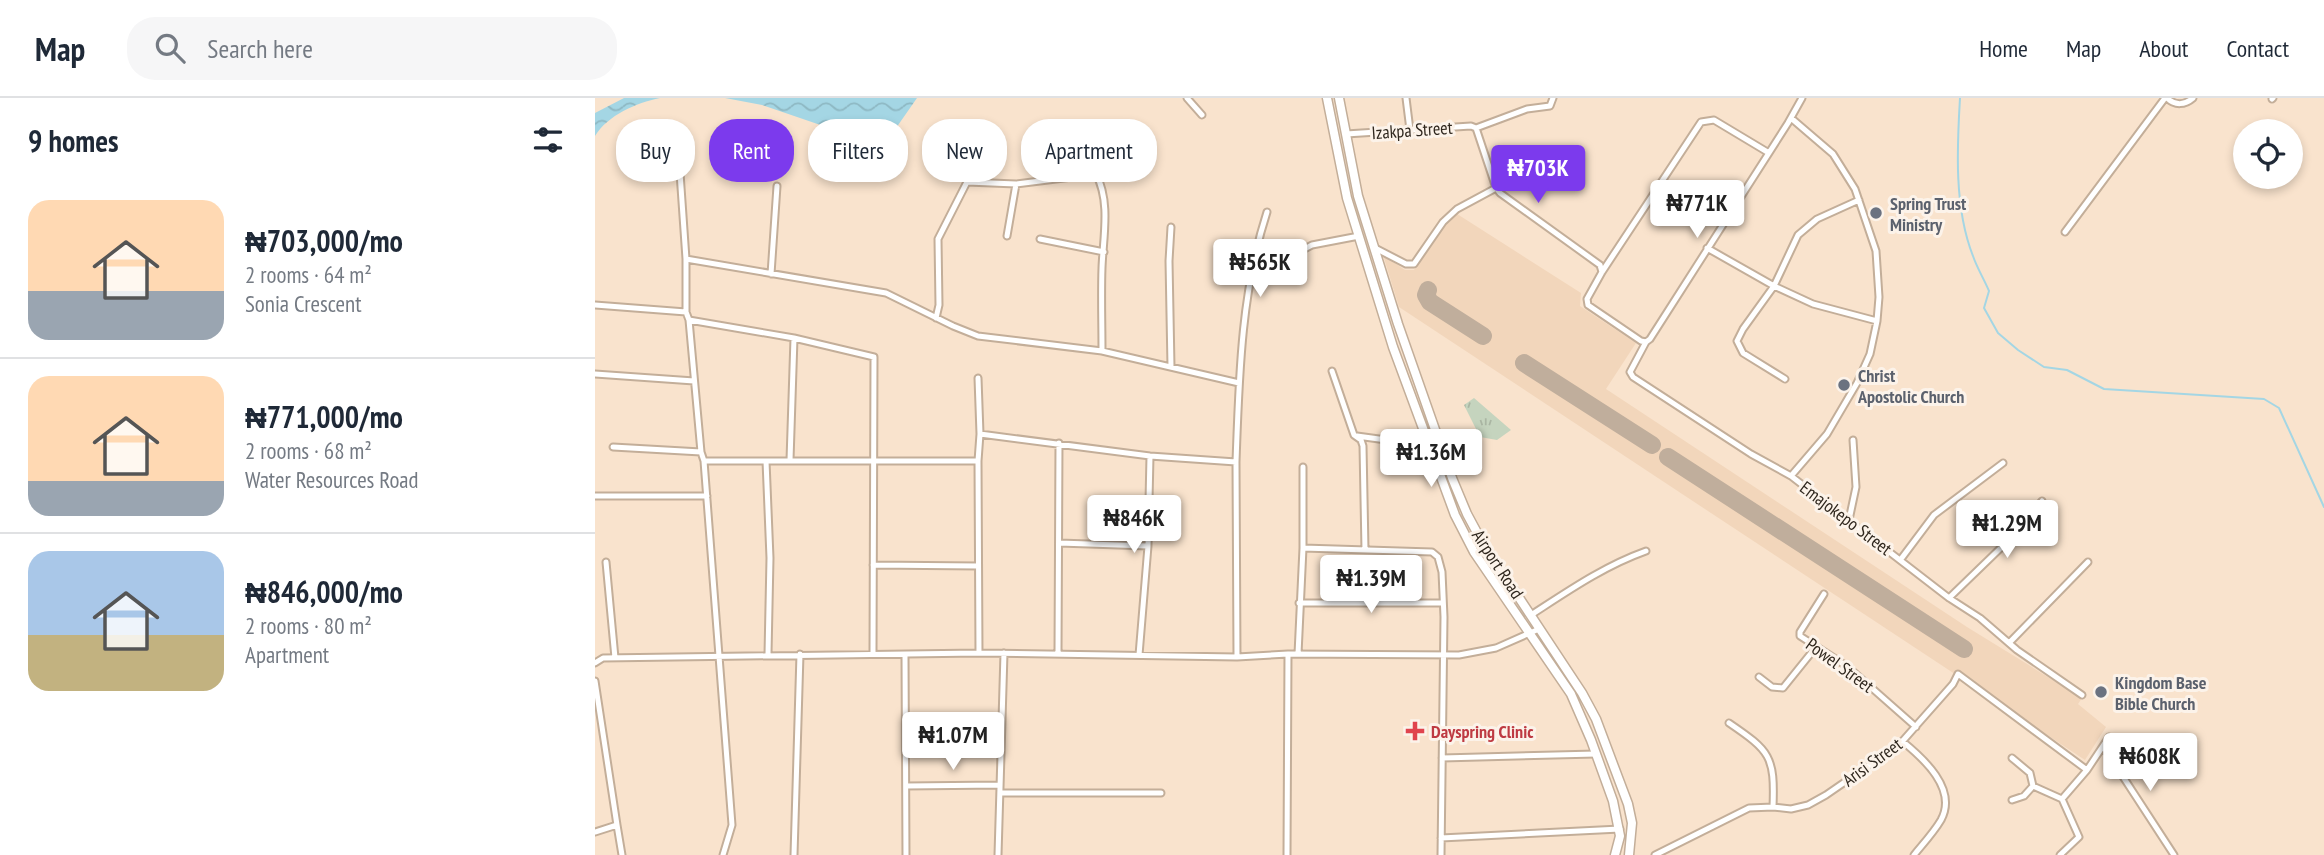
<!DOCTYPE html>
<html lang="en">
<head>
<meta charset="utf-8">
<style>
	:root { --surface:#fff; --page:#f6f6f7; --text:#1f2937; --muted:#747a83; --line:#e0e1e3; --accent:#7c3aed }
	body { margin:0; font-family:"PT Sans Narrow",sans-serif; background:var(--page); color:var(--text); height:100vh; display:flex; flex-direction:column; font-size:26px; white-space:nowrap }
	* { box-sizing:border-box; margin:0 }
	p { font-size:23px; color:var(--muted) }
	.icon { flex:none; width:38px; height:38px; fill:none; stroke:currentColor; stroke-width:2; stroke-linecap:round; stroke-linejoin:round }
	.map { position:relative; flex:1; overflow:hidden }
	.drawer { display:flex; flex-direction:column; background:var(--surface); width:595px }
	.drawer>* { flex:none }
	.banner { position:absolute; left:21px; top:21px; width:665px; height:63px; display:flex; gap:14px }
	.tools { position:absolute; left:1638px; top:21px; display:grid; gap:14px }
	.tools a { display:grid; place-items:center; width:70px; height:70px; border-radius:50%; background:var(--surface); box-shadow:0 4px 10px #0003; font-size:35px }
	.price { position:absolute; translate:-50% -60px; padding:0 16px; border-radius:7px; background:#fff; color:#222; font-size:23px; line-height:46px; filter:drop-shadow(0 2px 4px #0008) }
	.price::after { content:''; position:absolute; left:50%; top:42px; width:21px; height:16px; margin-left:-10px; background:inherit; clip-path:polygon(0 0,100% 0,50% 100%) }
	.price.active { background:var(--accent); color:#fff }
	ul { padding:0; list-style:none }
	li { display:flex; align-items:center; gap:21px; height:175px; padding:0 28px }
	li+li { border-top:2px solid var(--line) }
	li span { display:grid; place-items:center; flex:none; width:196px; height:140px; border-radius:21px; color:#555 }
	li>.icon { margin-inline-start:auto }
	span .icon { width:84px; height:84px; fill:#fffc; stroke-width:1 }
	li b { font-size:30px }
	h2 { display:flex; justify-content:space-between; align-items:center; height:84px; padding:0 28px; font-size:30px }
	.tag { padding:0 24px; border-radius:28px; background:var(--surface); box-shadow:0 4px 10px #0003; font-size:24px; line-height:63px }
	.tag.active { background:var(--accent); color:#fff }
	header { display:flex; align-items:center; gap:42px; box-sizing:border-box; height:98px; padding:0 35px; background:var(--surface); border-bottom:2px solid var(--line) }
	header strong { font-size:33px }
	nav { display:flex; gap:38px; margin-inline-start:auto; font-size:24px }
	.search { width:490px; height:63px; background:var(--page); display:flex; align-items:center; gap:18px; box-sizing:border-box; padding:0 24px; border-radius:28px; color:var(--muted); font-size:26px }
	main { display:flex; flex:1; min-height:0 }
	.map>svg:first-child { display:block }
	.built { fill:#f2d6bb }
	.grass { fill:url(#grass-tufts) }
	.water { fill:url(#water-waves) }
	.lines { fill:none; stroke-linecap:round; stroke-linejoin:round }
	.stream { stroke:#a4d6e4; stroke-width:2 }
	.taxiway { stroke:#c0ae9c; stroke-width:18 }
	.minor-casing { stroke:#c3ae99; stroke-width:9 }
	.secondary-casing { stroke:#c3ae99; stroke-width:11 }
	.minor { stroke:#fff; stroke-width:5 }
	.secondary { stroke:#fff; stroke-width:8 }
	.worship-dot { fill:#6b7280; stroke:#fcf3ea; stroke-width:2.5 }
	.health-dot { fill:#e0444e; stroke:#fcf3ea; stroke-width:2.5 }
	.labels { text-anchor:middle; dominant-baseline:central; stroke-width:6; stroke-linejoin:round; paint-order:stroke }
	.street-label { font-size:18px; fill:#2f271e; stroke:#fcf3ea }
	.worship-label { font-size:18px; font-weight:bold; fill:#5b616d; stroke:#fcf3ea; text-anchor:start }
	.health-label { font-size:18px; font-weight:bold; fill:#be3a42; stroke:#fcf3ea; text-anchor:start }
</style>
</head>
<body>
<header>
<strong>Map</strong>
<div class="search"><svg class="icon" aria-label="search" viewBox="0 0 24 24"><circle cx="10" cy="10" r="6"/><path d="M15 15l6 6"/></svg>Search here</div>
<nav><a>Home</a><a>Map</a><a>About</a><a>Contact</a></nav>
</header>
<main>
<section class="drawer">
<h2>9 homes<svg class="icon" aria-label="filters" viewBox="0 0 24 24"><path d="M4 7h16M4 17h16"/><circle cx="9" cy="7" r="2"/><circle cx="15" cy="17" r="2"/></svg></h2>
<ul>
<li><span style="background:linear-gradient(#ffd9b3 65%,#9aa5b1 0)"><svg class="icon" aria-label="home" viewBox="0 0 24 24"><path d="M3 11l9-7 9 7M6 9v11h12V9"/></svg></span><div><b>₦703,000/mo</b><p>2 rooms · 64 m²</p><p>Sonia Crescent</p></div></li>
<li><span style="background:linear-gradient(#ffd9b3 75%,#9aa5b1 0)"><svg class="icon" aria-label="home" viewBox="0 0 24 24"><path d="M3 11l9-7 9 7M6 9v11h12V9"/></svg></span><div><b>₦771,000/mo</b><p>2 rooms · 68 m²</p><p>Water Resources Road</p></div></li>
<li><span style="background:linear-gradient(#a9c7e8 60%,#c2b280 0)"><svg class="icon" aria-label="home" viewBox="0 0 24 24"><path d="M3 11l9-7 9 7M6 9v11h12V9"/></svg></span><div><b>₦846,000/mo</b><p>2 rooms · 80 m²</p><p>Apartment</p></div></li>
</ul>
</section>
<div class="map">
<svg width="1729" height="757" viewBox="0 0 1729 757">
	<defs>
		<pattern id="grass-tufts" width="24" height="20" patternUnits="userSpaceOnUse" patternTransform="scale(1.75)"><rect width="24" height="20" fill="#c5d4be"/><path d="M3 7l-1-3M5 7V3M7 7l1-3M15 17l-1-3M17 17v-4M19 17l1-3" fill="none" stroke="#aab6a3"/></pattern>
		<pattern id="water-waves" width="16" height="10" patternUnits="userSpaceOnUse" patternTransform="scale(1.75)"><rect width="16" height="10" fill="#a4d6e4"/><path d="M0 5q4-4 8 0t8 0" fill="none" stroke="#8eb8c3"/></pattern>
	</defs>
	<rect width="100%" height="100%" fill="#f9e3cd"/>
	<!-- built -->
	<path class="built" d="M859,114l127,81 -1,13 56,37 -30,46 361,238 115,71 -4,6 28,23 -21,33 -686,-453 -16,-52 22,15h9z"/>
	<!-- grass -->
	<path class="grass" d="M879,300l37,32 -14,10 -17,-3 -16,-32z"/>
	<!-- water -->
	<path class="water" d="M29,0h36c-24,5 -52,17 -65,38v-23z
		M130,0h192l-30,43 -14,2 -111,-38z"/>
	<g class="lines">
		<!-- stream -->
		<path class="stream" d="M1365,0c-3,50 -6,110 13,158 4,12 11,23 16,35l-5,17 14,25 20,17 26,17 23,3 37,19 160,10 15,9 45,99"/>
		<!-- taxiway -->
		<path class="taxiway" d="M833,192l-2,5 4,7 53,34
			M929,265l128,82
			M1073,359l296,192"/>
		<defs>
			<path id="minor" d="M592,0l15,17
				M811,0l4,32
				M1572,0c8,8 18,7 26,0
				M1677,1l1,-1
				M1196,20l42,36 22,35 21,62 3,46 -2,24 -7,33 -13,29 -30,51 -36,42
				M881,30l20,60 4,5 100,72 2,7
				M751,36l125,-8 5,2 51,-19 23,-3 3,-8
				M83,46l8,115v53l3,8 12,132 3,9 28,364 -9,30
				M1174,55l-55,-33 -13,2 -99,150 -15,27 1,6 53,36 5,1 4,-3 138,-216 14,-25
				M576,129l-2,34 2,106
				M1470,134l100,-134
				M412,138l9,-52
				M445,141l64,13
				M780,150l31,16h8l29,-42 14,-13 39,-21
				M1112,150l67,38 39,18 64,17
				M91,161l200,34 67,33 25,10 124,15 137,32
				M176,176l6,-88
				M656,179l61,-32 47,-9
				M0,207l91,7
				M341,220l3,-13 -1,-66 29,-57 49,2 80,-10c15,28 7,64 6,94 -1,27 0,55 0,83
				M94,222l105,18 80,19 -1,297
				M1051,244l-16,30 3,5 118,77 40,22 158,122 31,20 37,32 65,45
				M737,273l22,64 7,5 2,6 2,104
				M0,276l99,7
				M383,280l2,56 -2,27 1,192
				M1190,281l-42,-26 -6,-12 6,-12 31,-43 24,-51 19,-16 42,-19
				M385,336l170,22 86,6c3,-84 5,-170 31,-250
				M762,338l73,10
				M18,349l88,5
				M195,362l4,-122
				M109,363h274
				M171,363l4,97 -2,96
				M641,364l1,195
				M0,398h112
				M1254,422l7,-33 -3,-47
				M464,445l89,3
				M708,450v-81
				M1306,461l33,-44 69,-52
				M11,464l9,96
				M278,467l105,1
				M1229,496l-24,38v4l48,31 68,60
				M1354,500l62,-60 31,-37
				M704,505h144
				M936,517c37,-24 73,-49 115,-64
				M1415,544l78,-80
				M463,556l1,-211
				M703,556l5,-106 129,4 6,5 4,15 2,45 -3,238
				M310,557l1,200
				M544,557l9,-109 2,-90
				M0,565l8,-5 376,-5 258,4 51,-3 171,1 37,-7 43,-19
				M1164,579l13,10 11,1 33,-41
				M0,583l22,144 -22,7
				M1134,625c41,28 46,33 44,84
				M1307,643c21,17 56,48 39,79 -7,12 -18,24 -27,35
				M1508,648l71,109
				M847,660l154,-4
				M1417,660l18,15 3,13
				M311,688l94,-1
				M405,695h161
				M1467,701l25,-29 22,-33
				M1417,702l12,-4 9,-10 29,13 17,38 -19,18
				M22,727l5,30
				M846,740l179,-9
				M199,757l6,-201
				M403,757l6,-202
				M692,757l1,-201
				M1060,757l94,-47 24,-1 18,2 17,-4 18,-10 74,-51 53,-60 5,-10 129,96"/>
			<path id="secondary" d="M732,0l20,100 46,149 62,168 19,37 97,142 20,46 22,61 7,35 -5,19
				M744,0l19,98 40,128 54,154 15,36 14,26 101,153 14,26 32,85 4,19 -3,32"/>
		</defs>
		<!-- minor casing -->
		<use href="#minor" class="minor-casing"/>
		<!-- secondary casing -->
		<use href="#secondary" class="secondary-casing"/>
		<!-- minor -->
		<use href="#minor" class="minor"/>
		<!-- secondary -->
		<use href="#secondary" class="secondary"/>
	</g>
	<!-- markers -->
	<g class="worship-dot">
		<circle cx="1281" cy="115" r="7"/>
		<circle cx="1249" cy="287" r="7"/>
		<circle cx="1506" cy="594" r="7"/>
	</g>
	<path class="health-dot" d="M816.5 622.5h7v7h7v7h-7v7h-7v-7h-7v-7h7z"/>
	<g class="labels">
		<!-- street labels -->
		<g class="street-label">
			<text transform="translate(817 32) rotate(-4)">Izakpa Street</text>
			<text transform="translate(1251 420) rotate(37)">Emajokepo Street</text>
			<text transform="translate(903 466) rotate(57)">Airport Road</text>
			<text transform="translate(1245 567) rotate(36)">Powel Street</text>
			<text transform="translate(1277 664) rotate(-36)">Arisi Street</text>
		</g>
		<!-- worship labels -->
		<g class="worship-label">
			<text x="1295" y="105">Spring Trust<tspan x="1295" dy="21">Ministry</tspan></text>
			<text x="1263" y="277">Christ<tspan x="1263" dy="21">Apostolic Church</tspan></text>
			<text x="1520" y="584">Kingdom Base<tspan x="1520" dy="21">Bible Church</tspan></text>
		</g>
		<!-- health labels -->
		<g class="health-label">
			<text x="836" y="633">Dayspring Clinic</text>
		</g>
	</g>
</svg>
<div class="tools">
<a><svg class="icon" aria-label="locate" viewBox="0 0 24 24"><circle cx="12" cy="12" r="6"/><path d="M12 2v4M12 18v4M2 12h4M18 12h4"/></svg></a>
</div>
<b class="price active" style="left:943px;top:107px">₦703K</b>
<b class="price" style="left:1102px;top:142px">₦771K</b>
<b class="price" style="left:665px;top:201px">₦565K</b>
<b class="price" style="left:836px;top:391px">₦1.36M</b>
<b class="price" style="left:539px;top:457px">₦846K</b>
<b class="price" style="left:1412px;top:462px">₦1.29M</b>
<b class="price" style="left:776px;top:517px">₦1.39M</b>
<b class="price" style="left:358px;top:674px">₦1.07M</b>
<b class="price" style="left:1555px;top:695px">₦608K</b>
<div class="banner">
<a class="tag">Buy</a>
<a class="tag active">Rent</a>
<a class="tag">Filters</a>
<a class="tag">New</a>
<a class="tag">Apartment</a>
</div>
</div>
</main>
</body>
</html>
